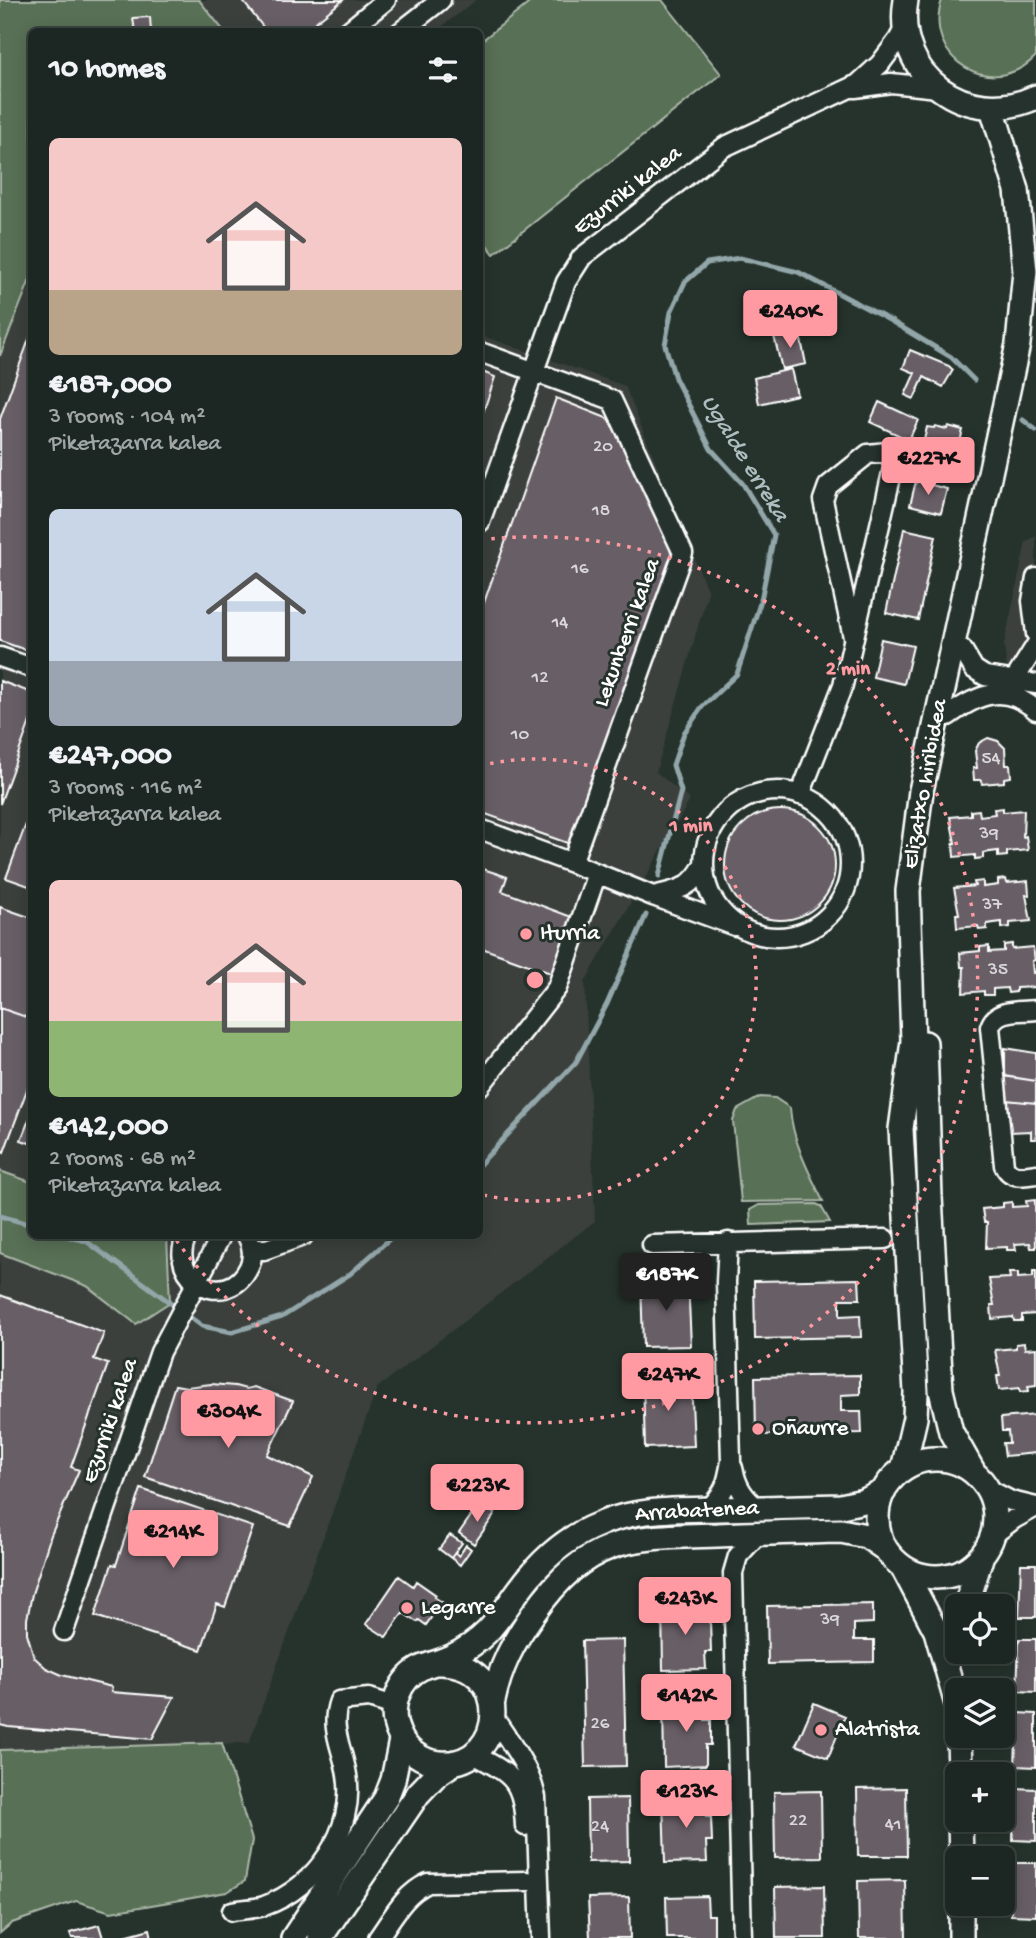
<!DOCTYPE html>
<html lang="en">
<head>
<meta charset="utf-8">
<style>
	:root { --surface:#1c2622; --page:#29322f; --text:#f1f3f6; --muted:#a0a5a5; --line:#3a4340; --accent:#ff9aa2 }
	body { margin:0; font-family:"Gochi Hand",sans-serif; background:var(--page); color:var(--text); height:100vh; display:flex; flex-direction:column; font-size:26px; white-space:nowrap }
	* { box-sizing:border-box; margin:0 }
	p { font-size:23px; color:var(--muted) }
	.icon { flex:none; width:38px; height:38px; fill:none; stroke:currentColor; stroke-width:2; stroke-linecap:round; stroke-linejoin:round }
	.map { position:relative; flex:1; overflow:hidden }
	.sheet { position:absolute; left:28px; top:28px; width:455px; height:1211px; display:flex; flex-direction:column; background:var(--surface); border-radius:10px; box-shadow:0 4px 18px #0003,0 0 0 2px var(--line) }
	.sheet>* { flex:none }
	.fabs { position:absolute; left:945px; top:1594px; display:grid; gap:14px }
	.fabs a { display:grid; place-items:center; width:70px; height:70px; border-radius:10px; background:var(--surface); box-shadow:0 4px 18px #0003,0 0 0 2px var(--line); font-size:35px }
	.price { position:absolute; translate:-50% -60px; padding:0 16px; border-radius:7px; background:var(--accent); color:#111; font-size:23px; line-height:46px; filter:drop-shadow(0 2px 4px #0008) }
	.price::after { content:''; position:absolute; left:50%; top:42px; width:21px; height:16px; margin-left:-10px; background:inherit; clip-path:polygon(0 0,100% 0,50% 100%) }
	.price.current { background:#222; color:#fff }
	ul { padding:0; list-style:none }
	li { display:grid; align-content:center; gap:14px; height:371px; padding:0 21px }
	li span { display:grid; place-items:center; height:217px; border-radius:10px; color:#555 }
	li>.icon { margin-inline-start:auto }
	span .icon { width:126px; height:126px; fill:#fffc; stroke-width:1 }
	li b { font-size:30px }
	h2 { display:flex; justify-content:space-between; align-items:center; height:84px; padding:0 21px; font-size:30px }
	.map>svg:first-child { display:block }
	.built { fill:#3a403e }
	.green { fill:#587055; stroke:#acb8aa; stroke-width:2 }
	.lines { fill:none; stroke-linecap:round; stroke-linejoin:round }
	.stream { stroke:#93a7aa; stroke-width:5 }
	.building { fill:#685f66; stroke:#fff; stroke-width:2 }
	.minor-casing { stroke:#fff; stroke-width:23 }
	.major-casing { stroke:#fff; stroke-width:28 }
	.minor { stroke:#26332d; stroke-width:18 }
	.major { stroke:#26332d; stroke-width:23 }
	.ring { fill:none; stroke:#ff9aa2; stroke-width:3.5; stroke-dasharray:3.5 7 }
	.poi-dot { fill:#ff9aa2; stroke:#26332d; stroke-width:2.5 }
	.labels { text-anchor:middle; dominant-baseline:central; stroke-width:6; stroke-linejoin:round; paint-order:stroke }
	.number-label { font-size:19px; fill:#d9d7d9 }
	.street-label { font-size:23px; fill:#fff; stroke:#26332d }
	.poi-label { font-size:23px; fill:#fff; stroke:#26332d; text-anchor:start }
	.water-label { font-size:24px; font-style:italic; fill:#aebdc0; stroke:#26332d }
	.centre { fill:#ff9aa2; stroke:#26332d; stroke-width:3.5 }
	.ring-label { font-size:21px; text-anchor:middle; font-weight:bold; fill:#ff9aa2; stroke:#26332d; stroke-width:6; stroke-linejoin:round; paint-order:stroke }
</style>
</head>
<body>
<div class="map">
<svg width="1036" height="1938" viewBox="0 0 1036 1938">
	<rect width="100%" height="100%" fill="#26332d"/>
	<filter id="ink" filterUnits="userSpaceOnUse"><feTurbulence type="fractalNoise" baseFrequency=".0143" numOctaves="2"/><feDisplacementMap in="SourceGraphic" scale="14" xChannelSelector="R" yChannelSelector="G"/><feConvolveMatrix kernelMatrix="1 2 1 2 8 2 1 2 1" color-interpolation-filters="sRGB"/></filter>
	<g filter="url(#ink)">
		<!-- built -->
		<path class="built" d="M199,0h277l-41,32 -211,-1z
			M31,277l1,959h448v-901l145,51 83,206 -52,180 34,28 -105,182 10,239 -218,167 -128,355 -249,6v-1393z
			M1036,536v189l-28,-48 -4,-32 22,-103z"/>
		<!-- green -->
		<path class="green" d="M0,0h199l25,31 -192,1 -1,245 -31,79z
			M533,0h129l59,74 -227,180 -14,-18v-194z
			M942,0h94v56c-43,46 -114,3 -94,-56z
			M760,1097l15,1 15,10c2,32 19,65 33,93l-82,1 -8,-81 4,-11z
			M0,1171l31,11 1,54h135l3,66 -34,22 -49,-38 -87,-33z
			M816,1204l5,2 9,16 -79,3 -1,-15 9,-5z
			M222,1743l30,97 -7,41 -18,11 -116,20 -35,-11 -64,22 -12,10v-183z"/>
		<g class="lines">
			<!-- stream -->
			<path class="stream" d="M1023,420l13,10
				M659,876l22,-85 -8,-26 11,-32 18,-26 35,-33 24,-74 13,-65 -31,-51 -32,-35 -36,-71 -10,-33 6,-33 14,-30 22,-19 33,-5 58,14 93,49 60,36 23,23
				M480,1164l96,-102 31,-58 39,-89
				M0,1216l32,9
				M67,1236l19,5 116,85 30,6 50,-15 68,-43 43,-38"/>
		</g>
		<!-- building -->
		<path class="building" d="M242,0h101l-40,32h-36z
			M150,17l1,15h-16l-2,-14z
			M799,330l7,34 -24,5 -8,-33z
			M32,331v321l-32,-11v-222z
			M910,350l39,16 4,4 -10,17 -19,-10 -10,22 -9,-4 10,-22 -12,-5z
			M791,369l6,26 -38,9 -5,-26z
			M480,371l15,6 -15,45z
			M556,398l58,23 63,132 -104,292 -93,-33v-198z
			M879,402l39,18 -9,20 -39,-18z
			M935,426l12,3 1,-3 15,4 -6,24 -28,-7 1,-5 -6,-2 3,-13 7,1z
			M916,481l31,8 -6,24 -31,-8z
			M904,529l32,7 -18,84 -32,-7z
			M881,639l32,7 -9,38 -31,-7z
			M0,681l32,12v23l-32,88z
			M988,738l10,3 7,7 1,17h4l1,12 -7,1v4l-22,2 -1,-4h-7l-1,-12h4l-2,-17 4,-8z
			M32,808v79l-26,-9z
			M1003,808v4l21,-2 -1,27 3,-1 2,14 -21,2v4l-9,1v-6l-15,2v5l-8,1v-4l-21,2 -1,-14h2l-5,-26 21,-2v-4l8,-1 1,6 15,-2 -1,-5z
			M725 865a55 55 0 1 1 110 0a55 55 0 1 1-110 0Z
			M480,868l27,9 -5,14 75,28 -21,56 -74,-27 -2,7z
			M1006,879l1,4 21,-2 1,14h-3l5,26 -21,2v4l-8,1v-6l-15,2v5l-8,1 -1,-4 -21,2 -1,-14h3l-5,-26 21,-2 -1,-4 9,-1v6l15,-2v-5z
			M0,907l32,11v101l-32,-11z
			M1012,944v5l21,-2 2,13 -3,1 1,12 3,-1v15l-20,1v4l-8,1 -1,-5 -14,1v6h-9v-4l-21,2 1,-26h-3l-1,-14 20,-2v-4l9,-1v6l15,-1v-6z
			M0,1008l32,11v57l-28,76 -4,-2z
			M1005,1048l31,5v28l-31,-5z
			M1003,1076l33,5v22l-30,-3z
			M1006,1100l30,3v36h-5v-8l-22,1z
			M32,1112v32l-11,-4z
			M1035,1200l1,48h-5l-1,-5 -15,1 1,6h-9v-3l-21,1 1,-26h-3l-2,-13 21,-2v-4l9,-1v5l15,-1 -1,-5z
			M1033,1271h3v43l-14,1v6h-8l-1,-4 -21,2 -1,-14h3l-5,-26 21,-1 -1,-5h9v5l15,-1z
			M688,1279l3,67 -48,1 -2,-67z
			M859,1279l1,20h-20v17l20,-1 1,22 -106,2 -1,-58z
			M0,1295l104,38 -10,26 14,5 -37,103 8,3 -28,65 -19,59 -5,25v14l7,24 12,11 16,7 50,12 -1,5 63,5 -22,42 -144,-12 -8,-2z
			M1024,1343l1,6 11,-1v37l-8,1 1,5 -9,1v-4l-21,2 -2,-14h3l-5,-26 21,-2v-4z
			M860,1375v19l-19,1v16h20l1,22 -106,2 -1,-58z
			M691,1378l3,68 -49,2 -2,-68z
			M211,1384l24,2 11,3 8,-2 39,14 -26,54 46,22 -23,49 -145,-49 30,-92 12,2z
			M1036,1415v38l-31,3 -2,-13h6l-1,-12h-6l-1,-13z
			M141,1489l112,38 -28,80 -8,-3 -16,46 -106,-34 17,-52 4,1z
			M480,1503l15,11 -21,30 -15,-11z
			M450,1535l12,8 -11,15 -12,-9z
			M466,1545l5,4 -11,16 -9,-7 4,-5 4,3z
			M1021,1564h15v53h-17z
			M399,1576l14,10 3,-5 20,14 -2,2 8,5 -16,23 -7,-5 -2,2 -14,-9 -17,24 -20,-13z
			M704,1604v15h6l1,33h-6l1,17 -43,1 -1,-64z
			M873,1604v19l-19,1v16h20v22l-106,2 -1,-58z
			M1019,1639h17v53l-19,-1z
			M623,1640l3,126 -41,1 -3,-126z
			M705,1702v18h6v25h-5v20l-42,2 -1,-64z
			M814,1703l31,13 -17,42 -32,-13z
			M1017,1713l19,1v53l-21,-1z
			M906,1788l1,68h-49l-1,-67z
			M1014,1788l22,1v52l-23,-1z
			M821,1791l1,66 -47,1 -1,-66z
			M628,1798l1,63 -41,1 -1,-63z
			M705,1798l1,19h5l1,24h-6l1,21 -42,1 -2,-64z
			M1012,1863h24v53l-25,-1z
			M905,1880l1,58h-47l-1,-57z
			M824,1886l1,52h-49l-1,-51z
			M707,1896l1,19h6v23h-47l-1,-41z
			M629,1897l1,41h-40l-2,-40z
			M99,1925l4,13h-31l-2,-5z
			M150,1929l2,9h-35z"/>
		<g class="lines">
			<defs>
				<path id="minor" d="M347,32l39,-32
					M400,32l41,-32
					M855,88l36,-5 47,5
					M480,352l132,48 71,153 -111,310
					M897,451l49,16
					M480,522l86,-240 16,-25 142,-110 134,-63 22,-20 18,-24 7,-13
					M1036,578l-4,23 4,33
					M962,649l12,20 11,7 51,8
					M0,657l32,11
					M1015,679l21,-34
					M948,716c30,-22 56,-33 88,-6
					M704 864a73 73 0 1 1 146 0a73 73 0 1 1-146 0Z
					M800,795l43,-110 54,-234 -29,3 -40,32 -5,14 30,137
					M480,829l92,34 81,33
					M704,864c-13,25 -25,26 -51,32l82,30
					M1036,1010c-17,2 -40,-2 -46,17l14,138c6,14 19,11 32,9
					M480,1086l77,-98 40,-115
					M187,1236c-22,44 41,76 62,31 5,-11 3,-22 -2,-31
					M652,1245l233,-6
					M252,1248l12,2 39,-14
					M733,1468c4,19 10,28 25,41
					M988,1489l23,12 25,6
					M707,1510c18,-17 20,-25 24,-49l-5,-179 2,-40
					M993,1535l21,-16 22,-12
					M64,1631l96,-279 61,-116
					M494,1718c17,26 35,48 42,79l5,141
					M473,1754c39,21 50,25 52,72
					M232,1911c10,-2 22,-2 32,-5 52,-18 92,-77 83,-131 -4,-26 -18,-47 -8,-74l30,-3 25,8
					M378,1938c15,-21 26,-44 50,-55l99,-2
					M742,1938l-9,-365 5,-17 20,-22"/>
				<path id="major" d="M906,0c-13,76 61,129 130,97
					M925,1043l5,154 11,193 10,42 22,39
					M877 1518a59 59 0 1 1 118 0a59 59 0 1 1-118 0Z
					M903,1469l12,-51 1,-26 -15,-263 12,-88 -5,-150 13,-100 97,-447 7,-73 -8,-81 -25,-82
					M903,1568l33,63 20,70
					M966,1606l15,-48
					M437,1663c77,-3 71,105 3,100 -18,-1 -34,-13 -41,-29 -12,-25 0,-56 24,-67 10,-4 20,-6 30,-11 12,-6 24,-14 34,-24 16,-17 27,-37 42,-55 19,-23 43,-42 71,-53 38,-16 79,-14 120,-15 40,-1 81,-2 121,-3l23,-5 20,-10
					M493,1701c7,-34 20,-59 40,-87 55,-78 96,-77 185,-79 41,-2 82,-3 123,-4l25,5 19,13
					M959,1736l1,38
					M960,1820l1,38
					M961,1904v34
					M293,1938l93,-140 7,-18 8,-40
					M320,1938l98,-144 18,-19 19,-13"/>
			</defs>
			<!-- minor casing -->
			<use href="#minor" class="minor-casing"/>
			<!-- major casing -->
			<use href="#major" class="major-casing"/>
			<!-- minor -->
			<use href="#minor" class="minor"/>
			<!-- major -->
			<use href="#major" class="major"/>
		</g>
	</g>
	<!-- distance rings -->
	<g class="ring">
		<path d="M480 766A221 221 0 1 1 480 1194"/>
		<path d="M481 540A443 443 0 1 1 174 1237"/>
	</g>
	<!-- markers -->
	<g class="poi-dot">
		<circle cx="526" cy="934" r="7"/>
		<circle cx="758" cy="1429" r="7"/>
		<circle cx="407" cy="1608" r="7"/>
		<circle cx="821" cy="1730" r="7"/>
	</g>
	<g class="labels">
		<!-- number labels -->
		<g class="number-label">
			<text x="603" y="447">20</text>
			<text x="601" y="511">18</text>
			<text x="580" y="569">16</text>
			<text x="560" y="623">14</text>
			<text x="540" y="678">12</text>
			<text x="520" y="735">10</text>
			<text x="991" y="759">54</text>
			<text x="989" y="834">39</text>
			<text x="992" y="905">37</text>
			<text x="998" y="970">35</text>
			<text x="830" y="1620">39</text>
			<text x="600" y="1724">26</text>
			<text x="798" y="1821">22</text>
			<text x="893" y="1825">41</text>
			<text x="600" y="1827">24</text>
		</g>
		<!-- street labels -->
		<g class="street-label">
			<text transform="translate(628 191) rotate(-38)">Ezurriki kalea</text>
			<text transform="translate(628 633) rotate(-70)">Lekunberri kalea</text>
			<text transform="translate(926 784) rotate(-80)">Elizatxo hiribidea</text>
			<text transform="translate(111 1421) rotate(-71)">Ezurriki kalea</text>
			<text transform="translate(697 1512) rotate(-3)">Arrabatenea</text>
		</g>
		<!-- poi labels -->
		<g class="poi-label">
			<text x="540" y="934">Iturria</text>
			<text x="772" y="1429">Oñaurre</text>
			<text x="421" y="1608">Legarre</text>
			<text x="835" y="1730">Alatrista</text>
		</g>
		<!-- water labels -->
		<g class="water-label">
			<text transform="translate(744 459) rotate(58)">Ugalde erreka</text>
		</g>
	</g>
	<circle cx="535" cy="980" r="10" class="centre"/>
	<g class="ring-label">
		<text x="848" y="674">2 min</text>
		<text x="691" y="831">1 min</text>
	</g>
</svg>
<div class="fabs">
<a><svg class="icon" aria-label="locate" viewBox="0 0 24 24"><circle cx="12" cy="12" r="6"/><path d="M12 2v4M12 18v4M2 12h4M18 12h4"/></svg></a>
<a><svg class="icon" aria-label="layers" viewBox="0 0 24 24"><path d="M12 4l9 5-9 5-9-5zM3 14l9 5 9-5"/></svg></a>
<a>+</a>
<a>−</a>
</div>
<b class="price" style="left:790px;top:350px">€240K</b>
<b class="price" style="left:928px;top:497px">€227K</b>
<b class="price current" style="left:666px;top:1313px">€187K</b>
<b class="price" style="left:668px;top:1413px">€247K</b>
<b class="price" style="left:228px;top:1450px">€304K</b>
<b class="price" style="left:477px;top:1524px">€223K</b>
<b class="price" style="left:173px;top:1570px">€214K</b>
<b class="price" style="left:685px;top:1637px">€243K</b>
<b class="price" style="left:686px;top:1734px">€142K</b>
<b class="price" style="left:686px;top:1830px">€123K</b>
<section class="sheet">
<h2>10 homes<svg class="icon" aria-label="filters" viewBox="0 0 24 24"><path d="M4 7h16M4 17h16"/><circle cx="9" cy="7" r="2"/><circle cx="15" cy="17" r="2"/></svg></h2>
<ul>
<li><span style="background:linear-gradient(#f6c9c9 70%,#b9a48a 0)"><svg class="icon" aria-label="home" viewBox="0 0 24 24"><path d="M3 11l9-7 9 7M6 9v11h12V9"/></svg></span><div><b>€187,000</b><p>3 rooms · 104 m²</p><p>Piketazarra kalea</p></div></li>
<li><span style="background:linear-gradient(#c9d6e8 70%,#9aa5b1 0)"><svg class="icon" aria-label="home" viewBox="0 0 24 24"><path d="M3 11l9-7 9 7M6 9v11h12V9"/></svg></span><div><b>€247,000</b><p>3 rooms · 116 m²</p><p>Piketazarra kalea</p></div></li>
<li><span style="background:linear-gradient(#f6c9c9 65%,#8fb573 0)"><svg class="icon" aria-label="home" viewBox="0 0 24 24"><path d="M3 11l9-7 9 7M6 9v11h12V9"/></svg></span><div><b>€142,000</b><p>2 rooms · 68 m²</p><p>Piketazarra kalea</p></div></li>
</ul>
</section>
</div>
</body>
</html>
